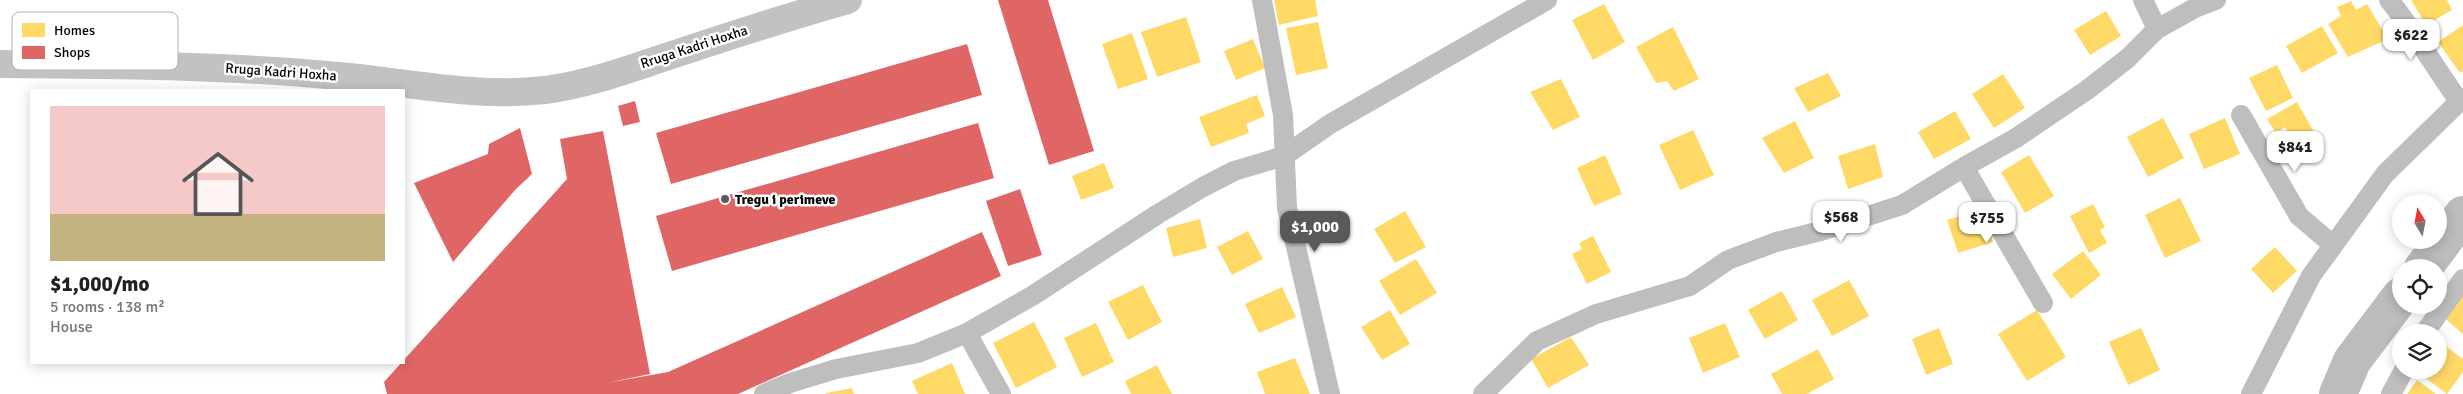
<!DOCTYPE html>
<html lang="en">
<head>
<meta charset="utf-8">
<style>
	:root { --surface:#fff; --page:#f6f6f6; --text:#222; --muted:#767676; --line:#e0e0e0; --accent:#595959 }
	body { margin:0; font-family:Signika,sans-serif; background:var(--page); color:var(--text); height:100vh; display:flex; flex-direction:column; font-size:19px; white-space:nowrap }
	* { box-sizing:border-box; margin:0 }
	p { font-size:16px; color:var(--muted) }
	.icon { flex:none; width:28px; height:28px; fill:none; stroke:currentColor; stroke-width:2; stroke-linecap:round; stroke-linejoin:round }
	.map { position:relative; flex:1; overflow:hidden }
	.side { position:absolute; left:30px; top:89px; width:375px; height:275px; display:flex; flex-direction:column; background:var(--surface); border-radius:0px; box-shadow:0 2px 12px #0003 }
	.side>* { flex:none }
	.needle { width:32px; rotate:350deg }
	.buttons { position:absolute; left:2392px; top:194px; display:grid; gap:10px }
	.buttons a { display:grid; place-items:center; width:55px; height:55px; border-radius:50%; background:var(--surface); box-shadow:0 2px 12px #0003; font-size:25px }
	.price { position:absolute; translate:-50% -42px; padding:0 11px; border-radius:10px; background:#fff; color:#222; font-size:16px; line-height:32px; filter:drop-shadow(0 1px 2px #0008) }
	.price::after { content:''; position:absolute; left:50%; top:30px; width:15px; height:11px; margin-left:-8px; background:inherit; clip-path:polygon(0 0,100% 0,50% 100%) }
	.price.active { background:var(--accent); color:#fff }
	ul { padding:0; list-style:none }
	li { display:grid; align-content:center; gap:10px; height:265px; padding:0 20px }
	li+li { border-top:1px solid var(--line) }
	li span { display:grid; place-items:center; height:155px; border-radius:0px; color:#555 }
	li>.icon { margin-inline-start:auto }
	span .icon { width:90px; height:90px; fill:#fffc; stroke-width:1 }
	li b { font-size:21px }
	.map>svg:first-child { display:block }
	.homes { fill:#ffd966 }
	.shops { fill:#e06666 }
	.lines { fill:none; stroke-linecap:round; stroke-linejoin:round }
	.river { stroke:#bcbcbc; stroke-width:38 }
	.street { stroke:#bebebe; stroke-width:20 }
	.secondary { stroke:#c2c2c2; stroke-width:28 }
	.poi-dot { fill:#595959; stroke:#fff; stroke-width:2 }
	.labels { text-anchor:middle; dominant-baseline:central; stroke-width:5; stroke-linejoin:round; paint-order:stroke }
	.street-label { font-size:14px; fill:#000; stroke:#fff }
	.poi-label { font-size:14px; font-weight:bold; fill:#000; stroke:#fff; text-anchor:start }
	.key { fill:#fff; stroke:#b2b2b2; stroke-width:1 }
	.key-label { font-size:14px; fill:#000 }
</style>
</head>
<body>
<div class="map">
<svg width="2463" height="394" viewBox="0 0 2463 394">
	<rect width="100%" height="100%" fill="#fff"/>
	<!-- homes -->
	<path class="homes" d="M1274,0h41l3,16 -39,9z
		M2411,0h36l5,10 -26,15z
		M2351,1l5,9 11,-6 21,35 -40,18 -20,-33 13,-8 -4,-9z
		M1604,4l21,38 -32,18 -21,-40z
		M2106,11l15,25 -31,19 -16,-25z
		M1186,17l15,45 -44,15 -16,-45z
		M1318,22l10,46 -32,7 -10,-47z
		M2463,25v46l-3,2 -22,-31z
		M2322,26l16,27 -36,20 -16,-27z
		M1673,27l26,52 -25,12 -7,-10 -11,2 -20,-36z
		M1132,33l16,46 -30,10 -16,-45z
		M1253,39l12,29 -29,12 -12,-29z
		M2277,65l16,33 -27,13 -17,-33z
		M1828,73l13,23 -33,16 -14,-24z
		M2003,74l22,34 -31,20 -22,-34z
		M1561,79l19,38 -27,13 -23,-38z
		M1257,95l8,21 -19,8 3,9 -38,14 -12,-30z
		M2297,102l20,35 -19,12 -13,-22 -9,6 -9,-14z
		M1955,111l16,28 -37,20 -16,-27z
		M2163,118l21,40 -36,19 -21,-40z
		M2225,118l15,36 -36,15 -15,-35z
		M1795,121l19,37 -30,15 -22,-35z
		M1693,130l21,45 -34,15 -21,-45z
		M1875,144l8,33 -35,12 -10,-33z
		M1605,155l17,39 -28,12 -17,-38z
		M2029,155l25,41 -29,17 -24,-41z
		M1104,163l10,25 -33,12 -9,-24z
		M2180,198l21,43 -36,17 -20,-43z
		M2093,204l12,23 -5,3 7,13 -18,10 -19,-37z
		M1983,209l10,33 -35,11 -11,-33z
		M1405,211l21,36 -31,16 -21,-34z
		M1200,219l7,29 -34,9 -7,-29z
		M1248,231l15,28 -31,16 -15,-28z
		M1593,236l18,36 -24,12 -15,-30 10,-5 -3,-6z
		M2275,247l22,24 -24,22 -22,-24z
		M2083,251l18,24 -30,24 -19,-25z
		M1416,259l21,34 -37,22 -21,-34z
		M1849,280l20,36 -37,20 -20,-36z
		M1143,285l19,37 -34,18 -20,-38z
		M1282,287l14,30 -37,16 -14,-29z
		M1782,291l16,29 -33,19 -17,-29z
		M2463,291v43l-21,-18z
		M1390,310l20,34 -28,16 -21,-33z
		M2037,310l29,47 -39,24 -29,-47z
		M1034,322l23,45 -41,21 -23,-45z
		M1096,323l18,39 -32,15 -18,-39z
		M1725,323l15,34 -37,16 -14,-35z
		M1939,328l14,36 -27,11 -14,-36z
		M2141,328l19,42 -32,15 -19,-43z
		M1571,337l18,28 -41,23 -17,-29z
		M2439,341l24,18v13l-16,22 -32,-24h24z
		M1818,349l16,30 -27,15h-25l-11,-20z
		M1295,358l15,36h-45l-8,-22z
		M952,363l13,31h-47l-6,-13z
		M1157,365l15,29h-41l-6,-13z
		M2417,380l19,14h-29z
		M852,388l2,6h-28v-1z"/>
	<!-- shops -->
	<path class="shops" d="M998,0h50l46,151 -45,14z
		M967,44l15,51 -311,89 -15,-51z
		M635,101l5,21 -17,4 -5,-20z
		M978,123l16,55 -322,93 -16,-55z
		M520,128l12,46 -17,16 -62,72 -39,-79 74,-29 1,-10z
		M603,131l47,243 -44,9 62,-11 314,-140 19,44 -263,118h-351l-3,-12 183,-203 -7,-40z
		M1020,189l22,66 -34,11 -22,-65z"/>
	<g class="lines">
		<!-- river -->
		<path class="river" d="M2423,268l40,-53
			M2338,394l14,-33 49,-65"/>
		<!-- street -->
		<path class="street" d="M1262,0l21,115 4,93 43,186
			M2143,0l14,29 38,-21 21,-8
			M2389,0c26,32 46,68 70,101
			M2241,115l58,101 34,29
			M1964,167l79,136
			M2425,332l38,-53
			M967,333l34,61
			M764,394l26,-11 46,-14 82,-16 49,-20 65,-37 126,-82 45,-27 31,-16 50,-15 46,-32 217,-124
			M1483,394l54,-53 59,-27 94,-28 38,-26 48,-18 45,-11 81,-26 62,-38 52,-29 71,-48 41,-32 29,-29
			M2251,394l60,-118 74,-102 78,-76
			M2391,394l13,-24"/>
		<!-- secondary -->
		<path class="secondary" d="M0,64c113,1 225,1 338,12 68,6 138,22 207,14 46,-6 89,-23 133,-37 57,-19 113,-37 170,-53"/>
	</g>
	<!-- markers -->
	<circle class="poi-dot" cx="725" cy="199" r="5"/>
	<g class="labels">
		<!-- street labels -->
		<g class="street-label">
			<text transform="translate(694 47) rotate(-18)">Rruga Kadri Hoxha</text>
			<text transform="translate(281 72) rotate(4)">Rruga Kadri Hoxha</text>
		</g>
		<!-- poi labels -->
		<g class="poi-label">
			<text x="735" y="199">Tregu i perimeve</text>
		</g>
	</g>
	<!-- legend -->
	<rect x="12" y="12" width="166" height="58" rx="8" class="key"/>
	<rect x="22" y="23" width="23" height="14" fill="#ffd966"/>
	<rect x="22" y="46" width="23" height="13" fill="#e06666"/>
	<g class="key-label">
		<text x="54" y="35">Homes</text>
		<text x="54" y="57">Shops</text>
	</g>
</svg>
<div class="buttons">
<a><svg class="needle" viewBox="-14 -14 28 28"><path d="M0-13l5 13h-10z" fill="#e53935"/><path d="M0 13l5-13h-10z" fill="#767676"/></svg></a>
<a><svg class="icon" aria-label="locate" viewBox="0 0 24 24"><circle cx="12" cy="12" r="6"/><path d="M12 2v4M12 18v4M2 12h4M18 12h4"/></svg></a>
<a><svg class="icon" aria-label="layers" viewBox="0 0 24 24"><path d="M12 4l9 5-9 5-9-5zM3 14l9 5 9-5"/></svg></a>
</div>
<b class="price" style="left:2411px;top:61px">$622</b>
<b class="price" style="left:2295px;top:173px">$841</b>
<b class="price" style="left:1841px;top:243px">$568</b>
<b class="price" style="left:1987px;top:244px">$755</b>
<b class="price active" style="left:1315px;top:253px">$1,000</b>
<section class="side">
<ul>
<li><span style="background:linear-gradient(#f6c9c9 70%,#c2b280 0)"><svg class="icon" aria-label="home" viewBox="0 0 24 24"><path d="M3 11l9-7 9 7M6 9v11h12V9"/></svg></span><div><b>$1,000/mo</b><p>5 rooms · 138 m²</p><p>House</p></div></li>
</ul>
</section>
</div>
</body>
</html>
